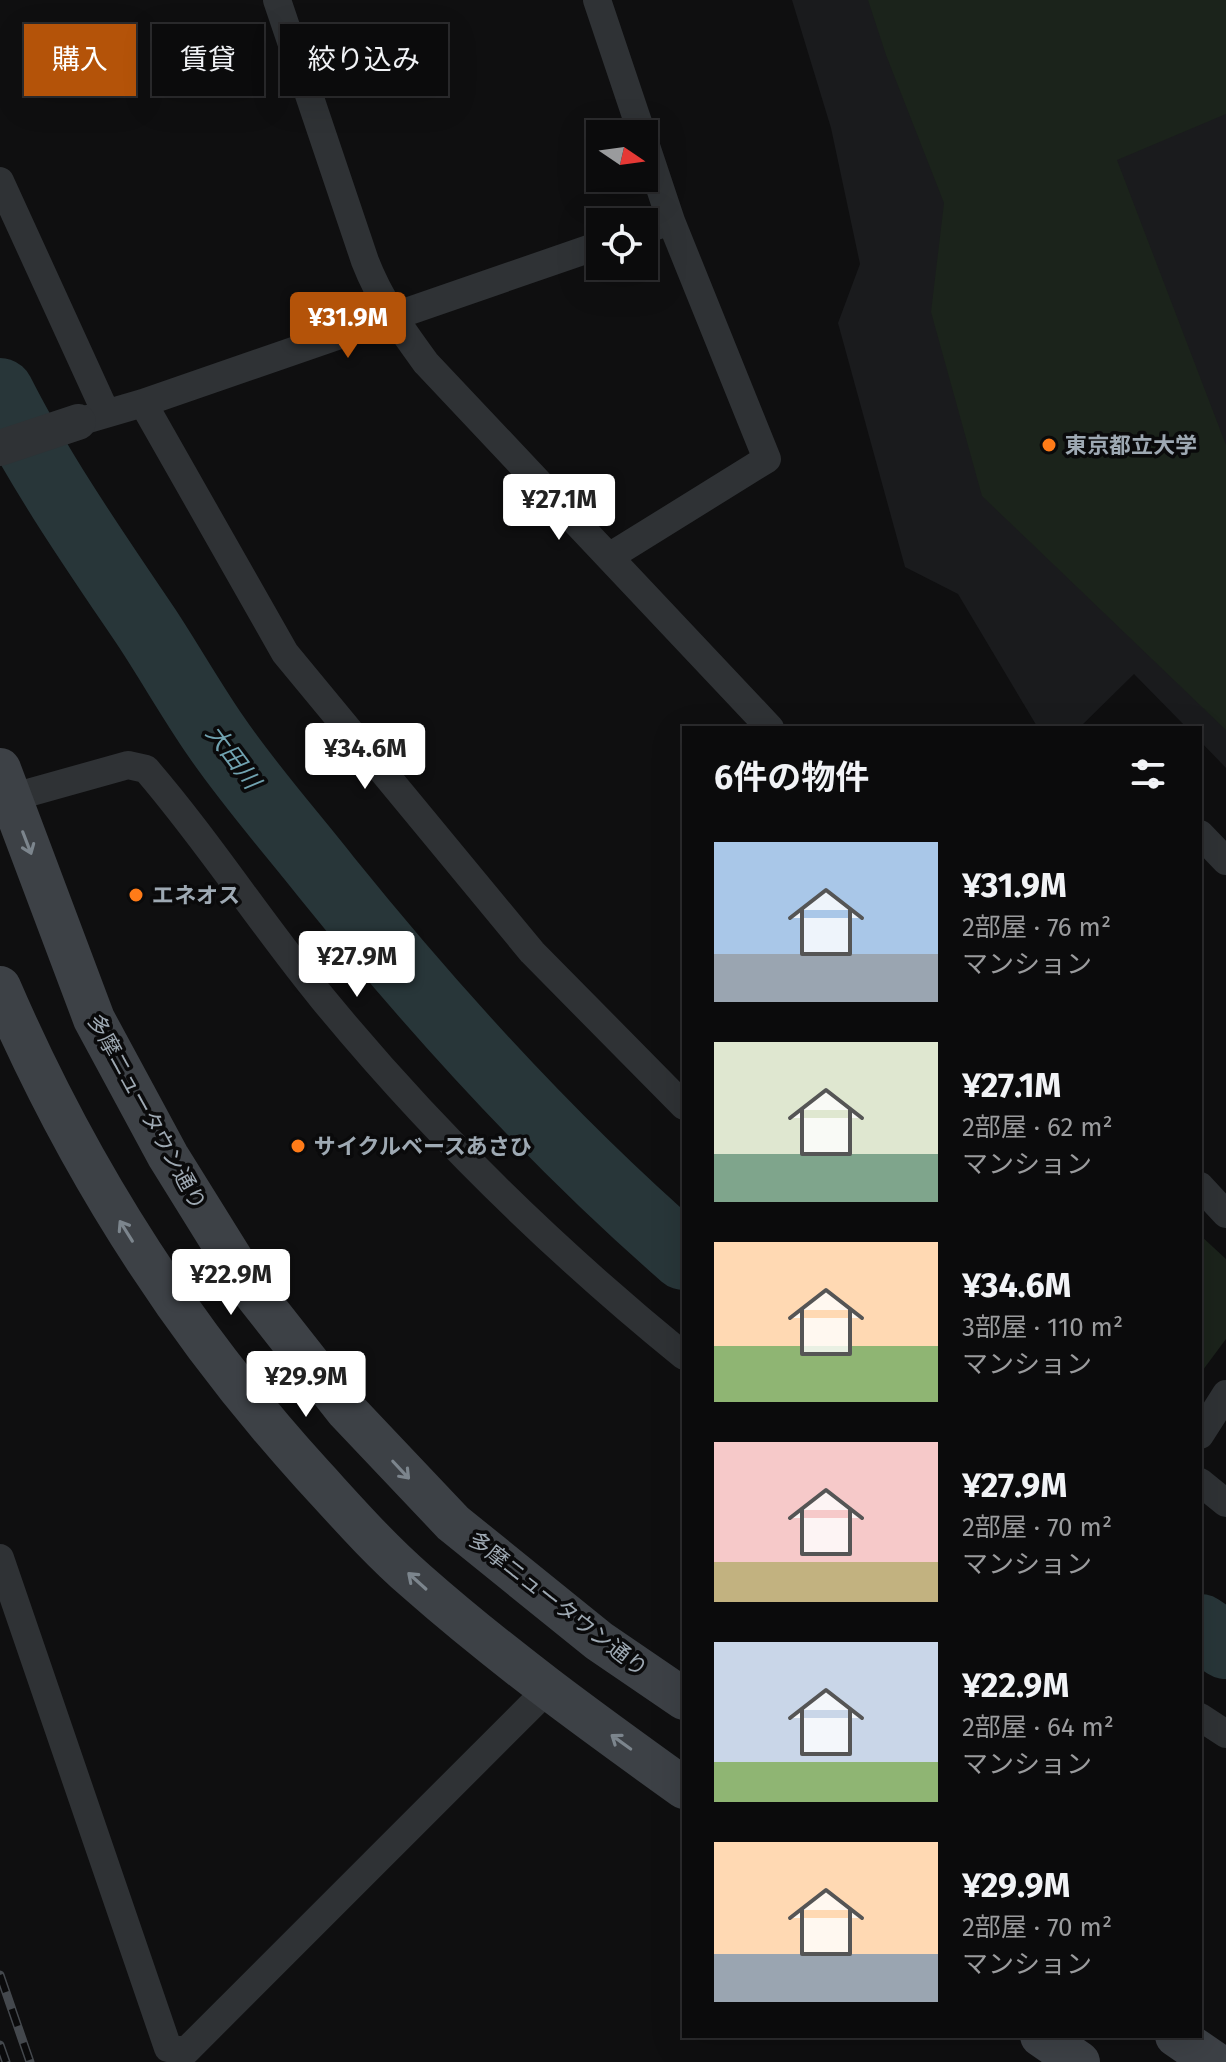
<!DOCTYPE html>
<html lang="ja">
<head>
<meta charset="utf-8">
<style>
	:root { --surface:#0b0b0c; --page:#141415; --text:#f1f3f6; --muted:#9a9b9d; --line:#2b2b2d; --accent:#b45309 }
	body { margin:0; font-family:"Fira Sans","Noto Sans JP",sans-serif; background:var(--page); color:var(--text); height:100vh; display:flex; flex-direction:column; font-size:30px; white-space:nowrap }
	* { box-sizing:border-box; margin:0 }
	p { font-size:26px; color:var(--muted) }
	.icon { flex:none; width:44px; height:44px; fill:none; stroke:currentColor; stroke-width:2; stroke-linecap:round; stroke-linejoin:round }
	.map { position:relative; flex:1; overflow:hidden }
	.drawer { position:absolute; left:682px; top:726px; width:520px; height:1312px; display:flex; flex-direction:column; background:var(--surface); border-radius:0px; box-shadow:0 8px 32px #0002,0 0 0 2px var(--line) }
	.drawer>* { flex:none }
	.hud { position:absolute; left:24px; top:24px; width:538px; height:72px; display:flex; gap:16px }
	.needle { width:52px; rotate:103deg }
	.fabs { position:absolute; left:586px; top:120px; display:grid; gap:16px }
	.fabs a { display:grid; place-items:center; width:72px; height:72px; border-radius:0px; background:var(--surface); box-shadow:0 8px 32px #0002,0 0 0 2px var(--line); font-size:40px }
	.price { position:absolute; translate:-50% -68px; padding:0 18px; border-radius:8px; background:#fff; color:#222; font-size:26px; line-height:52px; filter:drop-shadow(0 2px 4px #0008) }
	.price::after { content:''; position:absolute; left:50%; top:48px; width:24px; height:18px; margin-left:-12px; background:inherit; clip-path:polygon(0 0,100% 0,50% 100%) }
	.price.on { background:var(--accent); color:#fff }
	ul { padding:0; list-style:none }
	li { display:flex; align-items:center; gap:24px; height:200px; padding:0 32px }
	li span { display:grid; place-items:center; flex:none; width:224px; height:160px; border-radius:0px; color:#555 }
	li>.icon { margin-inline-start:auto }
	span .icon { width:96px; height:96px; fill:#fffc; stroke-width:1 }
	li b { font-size:34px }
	h2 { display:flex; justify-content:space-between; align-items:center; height:96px; padding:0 32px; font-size:34px }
	.chip { padding:0 28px; border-radius:0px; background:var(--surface); box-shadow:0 8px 32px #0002,0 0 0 2px var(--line); font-size:28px; line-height:72px }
	.chip.on { background:var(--accent); color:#fff }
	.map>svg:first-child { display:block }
	.built { fill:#1a1b1d }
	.green { fill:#1b231b }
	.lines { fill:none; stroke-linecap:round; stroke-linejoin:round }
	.river { stroke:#283639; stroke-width:68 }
	.minor { stroke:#2f3235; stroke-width:28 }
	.tertiary { stroke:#2f3235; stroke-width:36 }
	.secondary { stroke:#3d4146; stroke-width:42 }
	.rail-casing { stroke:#44484d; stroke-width:9 }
	.rail { stroke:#0a0a0b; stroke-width:6; stroke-dasharray:18; stroke-linecap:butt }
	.oneway { stroke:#7c858d }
	.poi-dot { fill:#ff7b18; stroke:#0a0a0b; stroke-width:3 }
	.labels { text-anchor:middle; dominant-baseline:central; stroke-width:7; stroke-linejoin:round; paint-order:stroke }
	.poi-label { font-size:22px; font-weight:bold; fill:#9ea9b3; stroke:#0a0a0b; text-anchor:start }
	.street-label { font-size:22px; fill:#9ea9b3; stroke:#0a0a0b }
	.water-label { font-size:24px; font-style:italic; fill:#71a3b1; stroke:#0a0a0b }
</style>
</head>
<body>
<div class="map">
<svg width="1226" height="2062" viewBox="0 0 1226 2062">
	<rect width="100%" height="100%" fill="#0f0f10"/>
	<!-- built -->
	<path class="built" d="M792,0h434v768l-26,-27v-13h-13l-53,-54 -55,54h-41l-80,-134 -53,-27 -67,-244 22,-59 -29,-136z"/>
	<!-- green -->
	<path class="green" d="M868,0h358v114l-109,46 109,285v285l-244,-234 -51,-184 13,-109 -58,-148z
		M1200,1235l26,24v80l-26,35z"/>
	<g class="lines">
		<!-- river -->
		<path class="river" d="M0,392c42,83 95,159 147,236 23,35 44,72 68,107 34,50 75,96 112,143 109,135 226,264 357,378
			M1200,1628l26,17"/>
		<!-- minor -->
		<path class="minor" d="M277,0l88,261c15,39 37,69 61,102l344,365
			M597,0l45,134
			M0,181l106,232
			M644,230l27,-9
			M143,403l142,250 247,299 152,154
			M78,422l65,-19 457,-158
			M609,557l158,-98 -96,-238 -27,-81
			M10,798l118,-33 18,4c63,73 116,156 177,230 106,129 232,252 361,357
			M1200,834l26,27
			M1200,1186l26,28
			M1200,1435l26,-41
			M1200,1482l26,21
			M0,1558l168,490 18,3 362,-362
			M1200,1717l26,17"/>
		<!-- tertiary -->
		<path class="tertiary" d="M0,448l78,-26"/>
		<!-- secondary -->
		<path class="secondary" d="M0,769l94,250 74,137 82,132 96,122 107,113 146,118 85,58
			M0,987c77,179 180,342 311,486 34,37 67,75 105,108 85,75 176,141 268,207
			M1041,2036l38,26
			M1176,2036l38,26"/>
		<defs>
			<path id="rail" d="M0,1975l30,87
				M0,2045l6,17"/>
		</defs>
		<!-- rail casing -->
		<use href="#rail" class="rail-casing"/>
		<!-- rail -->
		<use href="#rail" class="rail"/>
	</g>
	<!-- one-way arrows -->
	<defs><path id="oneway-shaft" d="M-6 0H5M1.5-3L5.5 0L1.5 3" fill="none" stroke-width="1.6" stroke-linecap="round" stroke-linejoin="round" transform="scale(2)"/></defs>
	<g class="oneway">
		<use href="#oneway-shaft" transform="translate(27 843) rotate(69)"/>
		<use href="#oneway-shaft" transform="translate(126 1231) rotate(-122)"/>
		<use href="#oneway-shaft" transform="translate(401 1470) rotate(47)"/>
		<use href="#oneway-shaft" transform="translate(417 1581) rotate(-138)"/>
		<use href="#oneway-shaft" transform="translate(621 1742) rotate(-144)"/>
	</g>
	<!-- markers -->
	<g class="poi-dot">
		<circle cx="1049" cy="445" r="8"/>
		<circle cx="136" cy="895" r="8"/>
		<circle cx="298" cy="1146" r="8"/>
	</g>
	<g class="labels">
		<!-- poi labels -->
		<g class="poi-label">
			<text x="1065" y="445">東京都立大学</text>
			<text x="152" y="895">エネオス</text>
			<text x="314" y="1146">サイクルベースあさひ</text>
		</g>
		<!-- street labels -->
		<g class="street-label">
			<text transform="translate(147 1112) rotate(61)">多摩ニュータウン通り</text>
			<text transform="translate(558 1604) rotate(38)">多摩ニュータウン通り</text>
		</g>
		<!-- water labels -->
		<g class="water-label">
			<text transform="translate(233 757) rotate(53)">大田川</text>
		</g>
	</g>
</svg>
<div class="fabs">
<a><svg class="needle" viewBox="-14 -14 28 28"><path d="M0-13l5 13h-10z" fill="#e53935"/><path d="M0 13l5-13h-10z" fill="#9a9b9d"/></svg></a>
<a><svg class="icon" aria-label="locate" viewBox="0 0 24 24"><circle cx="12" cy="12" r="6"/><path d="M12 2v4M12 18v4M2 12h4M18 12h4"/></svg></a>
</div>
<b class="price on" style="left:348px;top:360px">¥31.9M</b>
<b class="price" style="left:559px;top:542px">¥27.1M</b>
<b class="price" style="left:365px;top:791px">¥34.6M</b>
<b class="price" style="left:357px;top:999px">¥27.9M</b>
<b class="price" style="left:231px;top:1317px">¥22.9M</b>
<b class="price" style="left:306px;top:1419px">¥29.9M</b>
<div class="hud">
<a class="chip on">購入</a>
<a class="chip">賃貸</a>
<a class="chip">絞り込み</a>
</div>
<section class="drawer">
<h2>6件の物件<svg class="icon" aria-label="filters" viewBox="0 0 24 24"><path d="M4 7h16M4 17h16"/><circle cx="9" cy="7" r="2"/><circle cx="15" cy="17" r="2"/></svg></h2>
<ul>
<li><span style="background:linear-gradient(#a9c7e8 70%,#9aa5b1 0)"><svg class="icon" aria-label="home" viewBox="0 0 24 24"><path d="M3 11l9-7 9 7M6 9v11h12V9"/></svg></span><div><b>¥31.9M</b><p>2部屋 · 76 m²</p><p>マンション</p></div></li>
<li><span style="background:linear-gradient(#dfe7d0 70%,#7fa58c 0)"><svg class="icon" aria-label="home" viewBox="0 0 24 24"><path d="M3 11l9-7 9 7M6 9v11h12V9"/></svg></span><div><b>¥27.1M</b><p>2部屋 · 62 m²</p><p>マンション</p></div></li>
<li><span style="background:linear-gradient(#ffd9b3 65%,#8fb573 0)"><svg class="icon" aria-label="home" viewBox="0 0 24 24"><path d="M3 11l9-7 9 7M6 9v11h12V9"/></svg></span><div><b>¥34.6M</b><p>3部屋 · 110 m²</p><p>マンション</p></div></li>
<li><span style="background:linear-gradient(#f6c9c9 75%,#c2b280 0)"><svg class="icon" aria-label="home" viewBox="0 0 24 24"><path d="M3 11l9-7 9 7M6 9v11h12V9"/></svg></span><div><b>¥27.9M</b><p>2部屋 · 70 m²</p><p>マンション</p></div></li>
<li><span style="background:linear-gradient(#c9d6e8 75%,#8fb573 0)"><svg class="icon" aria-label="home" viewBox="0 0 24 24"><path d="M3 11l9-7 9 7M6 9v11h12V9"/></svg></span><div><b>¥22.9M</b><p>2部屋 · 64 m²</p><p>マンション</p></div></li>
<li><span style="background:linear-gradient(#ffd9b3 70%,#9aa5b1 0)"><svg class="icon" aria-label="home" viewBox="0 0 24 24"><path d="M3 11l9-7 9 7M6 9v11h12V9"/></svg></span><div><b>¥29.9M</b><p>2部屋 · 70 m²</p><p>マンション</p></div></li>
</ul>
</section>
</div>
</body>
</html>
